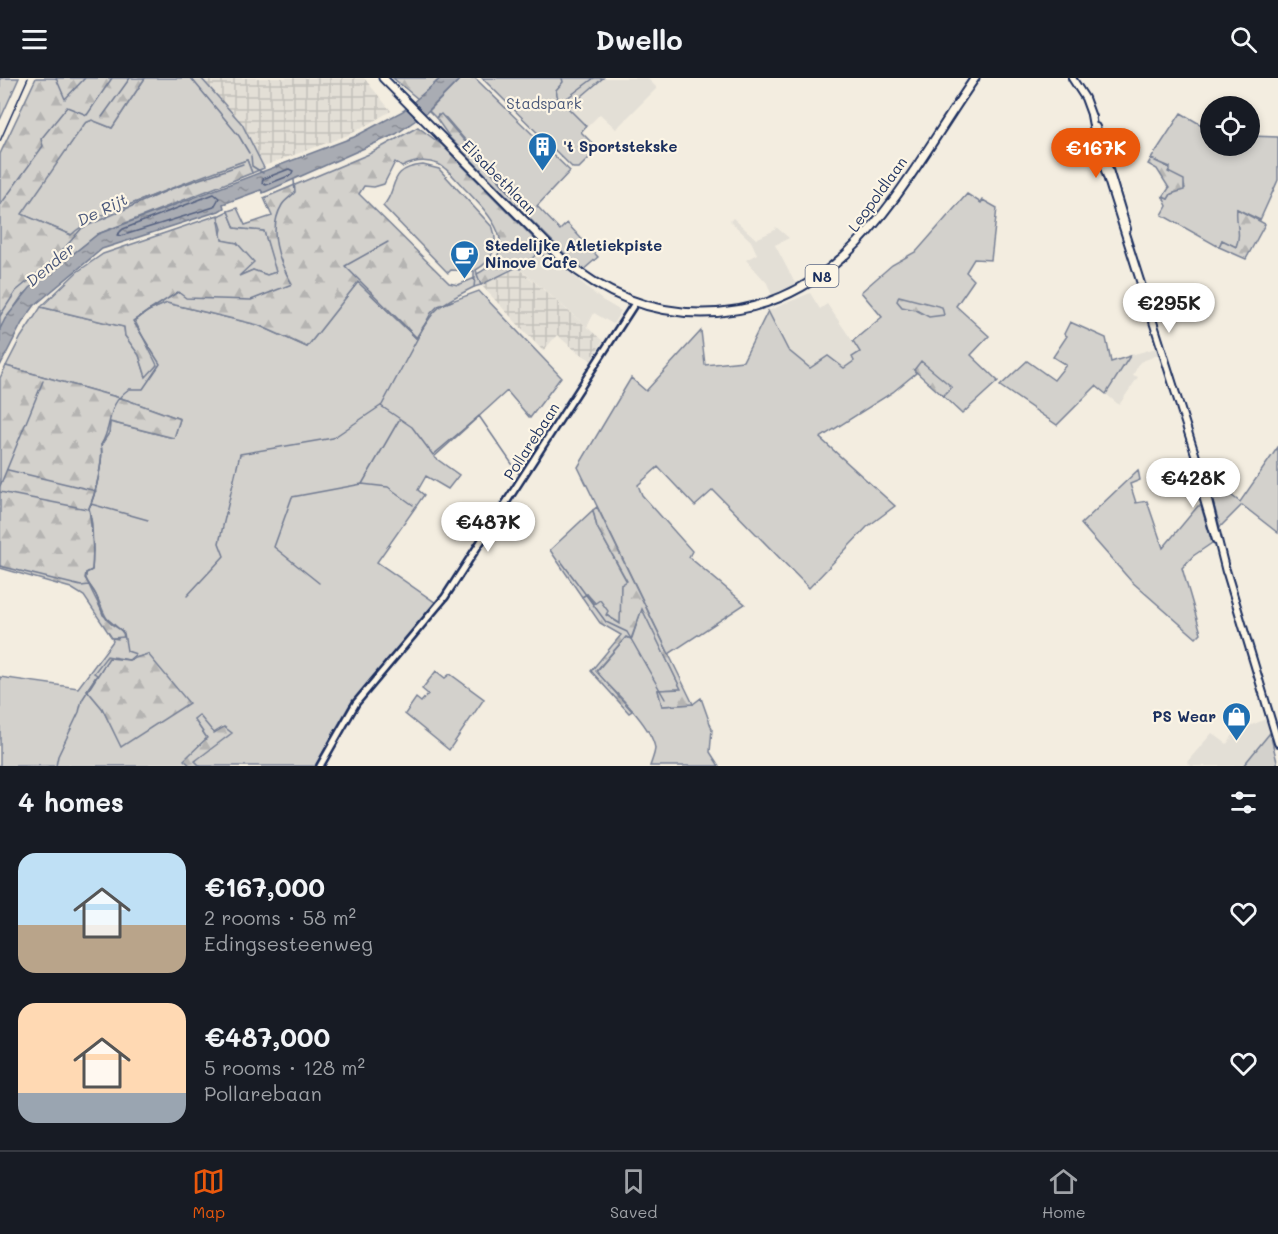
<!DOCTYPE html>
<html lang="en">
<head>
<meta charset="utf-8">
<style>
	:root { --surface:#171b24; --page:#20242c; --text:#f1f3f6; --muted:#9ea1a6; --line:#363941; --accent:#ea580c }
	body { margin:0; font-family:Mali,sans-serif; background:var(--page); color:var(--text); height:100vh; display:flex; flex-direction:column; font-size:22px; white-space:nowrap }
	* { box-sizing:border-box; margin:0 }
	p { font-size:20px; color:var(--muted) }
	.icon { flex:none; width:33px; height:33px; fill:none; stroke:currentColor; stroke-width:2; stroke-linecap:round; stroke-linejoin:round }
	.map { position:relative; height:688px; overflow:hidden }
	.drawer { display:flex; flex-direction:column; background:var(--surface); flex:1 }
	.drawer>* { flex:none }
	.buttons { position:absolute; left:1200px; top:18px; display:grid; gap:12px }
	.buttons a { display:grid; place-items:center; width:60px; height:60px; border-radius:50%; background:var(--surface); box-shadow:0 3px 9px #0003; font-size:30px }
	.price { position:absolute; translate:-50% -51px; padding:0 14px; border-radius:21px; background:#fff; color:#222; font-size:20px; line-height:39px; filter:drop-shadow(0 2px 3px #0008) }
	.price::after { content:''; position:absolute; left:50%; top:36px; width:18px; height:14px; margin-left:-9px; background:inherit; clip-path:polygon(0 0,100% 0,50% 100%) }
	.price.current { background:var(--accent); color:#fff }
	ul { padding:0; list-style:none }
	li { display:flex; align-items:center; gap:18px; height:150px; padding:0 18px }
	li span { display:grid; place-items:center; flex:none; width:168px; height:120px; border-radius:18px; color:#555 }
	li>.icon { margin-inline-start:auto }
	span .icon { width:72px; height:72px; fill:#fffc; stroke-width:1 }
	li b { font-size:26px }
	h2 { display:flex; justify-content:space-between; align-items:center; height:72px; padding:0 18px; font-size:26px }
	header { display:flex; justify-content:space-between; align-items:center; height:78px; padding:0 18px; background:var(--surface); font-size:27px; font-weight:700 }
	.tab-bar { display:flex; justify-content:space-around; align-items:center; height:84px; border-top:2px solid var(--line); background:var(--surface); font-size:16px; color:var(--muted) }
	.tab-bar a { display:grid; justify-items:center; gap:3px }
	.tab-bar .current { color:var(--accent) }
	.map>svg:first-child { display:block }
	.built { fill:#e3dfd6 }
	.industrial { fill:url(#industrial-grid) }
	.green { fill:#d3d1cc; stroke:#778095; stroke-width:1.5; fill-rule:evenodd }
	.forest { fill:url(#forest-firs); stroke:#778095; stroke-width:1.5 }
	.water { fill:url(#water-ripples); stroke:#707a91; stroke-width:1.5 }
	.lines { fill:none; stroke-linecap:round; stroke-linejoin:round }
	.shore { stroke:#546180; stroke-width:1.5 }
	.stream { stroke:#707a91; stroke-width:1.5 }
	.tertiary-casing { stroke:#1b2f5e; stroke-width:10 }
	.secondary-casing { stroke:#1b2f5e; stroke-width:10 }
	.primary-casing { stroke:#1b2f5e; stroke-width:11 }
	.tertiary { stroke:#fcf5e5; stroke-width:5 }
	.secondary { stroke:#fcf5e5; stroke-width:6 }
	.primary { stroke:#fcf5e5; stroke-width:7 }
	.rail { stroke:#1b2f5e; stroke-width:1.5 }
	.labels { text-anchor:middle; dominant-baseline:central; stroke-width:4.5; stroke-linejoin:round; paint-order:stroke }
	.shield { fill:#fcf5e5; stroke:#5e6a86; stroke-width:1.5 }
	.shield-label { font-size:14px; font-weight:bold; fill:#1b2f5e }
	.park-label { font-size:15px; fill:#49587a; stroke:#fcf5e5 }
	.poi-label { font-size:15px; font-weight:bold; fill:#1b2f5e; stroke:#fcf5e5; text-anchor:start }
	.street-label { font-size:15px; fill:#1b2f5e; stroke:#fcf5e5 }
	.water-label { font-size:16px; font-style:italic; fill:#465478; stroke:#fcf5e5 }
</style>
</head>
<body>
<header><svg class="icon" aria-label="menu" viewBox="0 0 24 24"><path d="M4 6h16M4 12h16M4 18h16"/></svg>Dwello<svg class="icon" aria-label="search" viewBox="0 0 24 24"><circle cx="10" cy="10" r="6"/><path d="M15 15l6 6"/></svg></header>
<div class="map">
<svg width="1278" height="688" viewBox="0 0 1278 688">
	<defs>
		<pattern id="industrial-grid" width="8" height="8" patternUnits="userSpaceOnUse" patternTransform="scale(1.5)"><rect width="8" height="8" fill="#e3dfd6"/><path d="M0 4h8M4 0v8" fill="none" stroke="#c2c0ba"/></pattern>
		<pattern id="forest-firs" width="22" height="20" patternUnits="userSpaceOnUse" patternTransform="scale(1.5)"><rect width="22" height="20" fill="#d3d1cc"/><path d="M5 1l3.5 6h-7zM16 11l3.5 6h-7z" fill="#b5b4b2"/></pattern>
		<pattern id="water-ripples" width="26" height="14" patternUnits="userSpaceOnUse" patternTransform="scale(1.5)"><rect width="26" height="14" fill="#a9acb3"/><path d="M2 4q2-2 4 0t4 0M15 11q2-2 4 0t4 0" fill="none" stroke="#898c95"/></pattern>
	</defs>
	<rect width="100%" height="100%" fill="#f3ede0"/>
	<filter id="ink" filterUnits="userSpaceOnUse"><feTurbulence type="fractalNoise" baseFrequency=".0167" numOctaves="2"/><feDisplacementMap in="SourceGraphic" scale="12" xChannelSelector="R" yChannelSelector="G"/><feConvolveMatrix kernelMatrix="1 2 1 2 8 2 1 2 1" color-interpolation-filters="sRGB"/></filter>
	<g filter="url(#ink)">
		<!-- built -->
		<path class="built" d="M603,0h44l10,10 -41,41 -16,-15 -13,13 -19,-19z
			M733,140l23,21 19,-9 1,-3 13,11 -14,7 21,40 -24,11 -5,-13 -21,-23 11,-6 -6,-13 -21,-20z
			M539,174l11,10 4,-3 48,41 19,11 -8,13 -19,-11 -7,14 -67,-58z
			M810,215l10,16 7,-5 33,48 -5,9 -12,8 -33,-1 -22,-18 -20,-39z
			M1156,270l2,7 -18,7 -7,13 5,2 -19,28 -13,-11 25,-39z
			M1266,641l4,14 -27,33h-52l-4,-4 25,-29 15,11 6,-9 4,2 5,-3 3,-5 -3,-2 2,-3 3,3z"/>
		<!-- industrial -->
		<path class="industrial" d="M201,0h163l27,33 -40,23 -90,33 -42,-69z
			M517,189l86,74 -12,19 -15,-9 -19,-16 -14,16 -62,-66z"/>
		<!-- green -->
		<path class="green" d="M0,0h19l-19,42z
			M145,0h56l41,46 22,44 -12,5 -5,-13 -126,48 -49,27 -51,-21 64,-91 7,-3 20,8z
			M461,0h14l95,93 -33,35 23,24 7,-7 31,34 -16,14 -62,-62 2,-3 -76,-88 -8,-3 -2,3 -7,-7z
			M482,0h121l-35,30 18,18 -5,6 17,17 -19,19h-6z
			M1181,35l29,17v16h40v-10l28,1v43l-18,40 -23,-11 3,27 -4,11 -14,-7 -3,7 -57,-32 5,-9 -4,-9 5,2 3,-5 14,-6 -2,-6 -15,-10 2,-5 -19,-8z
			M423,87l16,4 54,59c6,18 -1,33 -17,42l5,15 -7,2v-16l-23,-1 -3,3 -65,-67c16,-16 3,-38 40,-41z
			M967,116l14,9 2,-3 14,8 -6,52 -17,-1 -8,13 8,8 -18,26 33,30 -18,19 27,26 -36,33 -19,-18 8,-9 -37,-17 2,3 -23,19 -73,46 75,68 -28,21 -58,61 -96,-98 -18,16 -37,-39 -20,18 4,10 50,56 -3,6 56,47 -76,50 -91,-187 53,-89 15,13 55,-60 4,34 38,-4 25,-50 20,39 22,18 18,-12 16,12 10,-7 -2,-4 8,-5 -7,-11 29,-24 -21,-25 31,-27 25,-14z
			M228,133l7,17 29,3 13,41 -10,3 -14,-5 -16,7v-34l-14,-2 -3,-4 2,-8 -4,-13z
			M358,204l58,56 22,-32 41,-15 82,86 -31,41 -23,-27 -73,66 25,18 -11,14 -22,-13 -8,14 6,5 -47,67 59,41 -87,103 -34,60h-115l-5,-4 19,-29 -20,-14 13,19 -22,22 6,6h-191v-89l78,11 35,-47 -1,-3 6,1 3,-9c-17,-7 -17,-20 -25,-35 -3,-7 -8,-10 -11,-17l8,-27 -1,-27 -3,-16c6,-12 15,-49 12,-63l8,-12 1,-11 64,16 6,-19 -53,-19 -121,-34 15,-29 20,-30 83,20 1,9 14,19 7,22 -11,-56 13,-10 19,-8 91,22 49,22zM148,576l-27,92 -19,-38 -15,-18 22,-32 20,2z
			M1070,244l36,16 5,24 19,-6 -24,38 -10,-8 -39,39 -57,-39 27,-25 27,19 12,-15 -13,-8 14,-21 -3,-2z
			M1278,369v86l-36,-28 -22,22 -14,-51 34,26z
			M1138,392l2,10 -10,4 6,19 11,-2 16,47 35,-42h3l11,37 -19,13 -11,12 19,65 -5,5 -65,-57 -50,-57z
			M593,432l4,17 30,55 -6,3v39l-15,-9 -19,-21 -5,3 -32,-47z
			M642,530l39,81 -23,1 4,16 31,-2 8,-6 11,31 -2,23 9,14h-69c2,-6 5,-13 5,-18 -4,-24 -43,-59 -59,-76l30,-35 6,1z
			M436,593l9,7 5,-4 34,25 -35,51 -44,-36 11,-16 5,4 7,-8 -6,-5z
			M1270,655l8,33h-35z"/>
		<!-- forest -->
		<path class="forest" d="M36,0h109l-33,50 -20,-8 -7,3 -63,91 49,21c19,-18 48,-26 71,-35 35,-14 69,-28 105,-40l5,13 -154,61 -76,62 -22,33v-175z
			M393,0h48l-23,21z
			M441,36l81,93 -2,2 -70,-71 -14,-20z
			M418,49l24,18 112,114 -3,4 -12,-11 -19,17 -3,-2 -36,18 -4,-11c48,-25 11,-61 -12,-85 -8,-8 -17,-21 -27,-25 -13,-5 -25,-3 -36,3l-7,-5 -11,22 -10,3 -10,-1 -5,8 90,89 9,2 17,-7 -1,9c-33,17 -39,19 -58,51l-58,-56 -51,65 -49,-22 -91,-22 -19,8 -13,10 22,44 -11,12 -7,-22 -14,-19 -1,-9 -83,-20 36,-35 26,-18 115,-39 4,25 15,3 17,19 -15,14 14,-6 14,5 9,-3 -12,-41 -29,-3 -7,-17 9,-3 8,17 27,-9 -8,-18 105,-44z
			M1151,81l19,9 -2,4 16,8v10l-13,4 -3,5 -5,-2 6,-9 -12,-19 -9,-5z
			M1237,131l28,15 -19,35 -27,-12 3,-7 14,7c6,-15 -1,-24 1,-38z
			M899,218l43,11 2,8 -15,2 -13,-7 -14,-3 -5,-6z
			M921,283l31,26 -9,9 -29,-26z
			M6,288l121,34 53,19 -6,19 -64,-16 -1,11 -8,12c3,14 -6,50 -12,63 3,20 5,41 3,62l-6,3v5c1,4 19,40 22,43 6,7 15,7 16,16l-12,1 -28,-42 -13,-8 -71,-20v-190z
			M597,429l96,197 -31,2 -4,-16 23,-1 -39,-80 -11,30 -5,-2 -30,34 36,40 -3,2 -38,-42 30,-36 -21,-12 -18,-26 5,-3 7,10 6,-4 8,11 -2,4 14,9 1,-39 6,-4 -30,-54 -4,-17z
			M148,576l41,49 -68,44 -19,-39 -15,-18 10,-15 -3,-2 13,-17 22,4z
			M199,637l15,18 10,-6 8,6 -37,28 5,5h-9l-7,-6 23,-22 -13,-19z"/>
		<!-- water -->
		<path class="water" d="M441,0h20l-35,35 -30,21 -133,59 -2,-3 -38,14 1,4 -5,3 -117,38 -67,56 -13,18 -22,43v-37l5,-10 25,-31 68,-54 256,-97 49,-26z"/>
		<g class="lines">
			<!-- shore -->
			<path class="shore" d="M289,91l4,2 -2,4 -25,10 -4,-2 1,-4z
				M214,116l5,4 -5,9 -93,29 -4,-1 6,-6z"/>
			<!-- stream -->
			<path class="stream" d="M56,0l9,21 20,-21
				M191,0l48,58 10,17
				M562,0l1,4 -7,8 3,14 35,-26
				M102,39l28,-39
				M251,78l1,10 11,7
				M1,126l42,-58 -2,-7 26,-32 20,8 25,-37
				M388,164l-43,24 71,71
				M0,238l16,-25 40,-33 26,-30 89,-39 72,-25
				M381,328l31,21 21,28 46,-39 40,58
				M399,342l-37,64 26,3 25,18
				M8,392l88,21
				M0,408l43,-105
				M0,414l87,17
				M91,426l57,16
				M561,483l45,61 21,10 38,67
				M0,488l81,20 8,-1
				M319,505l-45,-36 18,-50 70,-13
				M187,518l37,-40 -5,-13 21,-89 93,-16 49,-33 49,-92 7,-7 14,-5
				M56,688l2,-10 21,-44 3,-12 23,-36 4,-6 20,2 7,-6 -9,-3 -3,-18 -21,-18 -7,-20 -11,-17 1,-5 6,-3c2,-21 0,-42 -3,-62 6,-12 15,-49 12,-63 13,-22 4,-39 28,-56h14l17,-25 -27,-43 45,-29 8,6 65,2 41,-16c-13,-22 -25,-54 -10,-79 3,-5 9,-8 13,-13l-1,-12"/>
			<defs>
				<path id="tertiary" d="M320,688l36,-63 89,-106 190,-294"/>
				<path id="secondary" d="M1072,0l13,20 7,19
					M1091,37l5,27 106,334 24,96
					M1096,49l31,102
					M1193,385l23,77
					M1226,492l52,173"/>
				<path id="primary" d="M383,0l178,180c41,35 87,55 141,55 145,-1 201,-132 273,-235"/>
			</defs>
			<!-- tertiary casing -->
			<use href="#tertiary" class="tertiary-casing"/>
			<!-- secondary casing -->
			<use href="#secondary" class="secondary-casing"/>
			<!-- primary casing -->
			<use href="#primary" class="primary-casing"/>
			<!-- tertiary -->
			<use href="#tertiary" class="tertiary"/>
			<!-- secondary -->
			<use href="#secondary" class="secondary"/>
			<!-- primary -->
			<use href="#primary" class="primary"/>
			<!-- rail -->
			<path class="rail" d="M0,63l28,-63"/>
		</g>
	</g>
	<!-- icons -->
	<defs>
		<symbol id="building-pin" viewBox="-11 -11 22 30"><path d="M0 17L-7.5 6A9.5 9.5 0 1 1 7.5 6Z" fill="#1f6fb2" stroke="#fcf5e5"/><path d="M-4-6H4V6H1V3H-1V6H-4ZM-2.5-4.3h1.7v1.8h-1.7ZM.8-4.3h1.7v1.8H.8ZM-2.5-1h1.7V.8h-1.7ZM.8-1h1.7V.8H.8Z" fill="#fff"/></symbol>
		<symbol id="cafe-pin" viewBox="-11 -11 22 30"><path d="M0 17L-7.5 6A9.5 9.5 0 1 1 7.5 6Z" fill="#1f6fb2" stroke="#fcf5e5"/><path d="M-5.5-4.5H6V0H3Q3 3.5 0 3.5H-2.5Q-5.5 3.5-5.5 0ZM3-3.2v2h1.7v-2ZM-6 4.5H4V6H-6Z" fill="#fff"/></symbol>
		<symbol id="shop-pin" viewBox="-11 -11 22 30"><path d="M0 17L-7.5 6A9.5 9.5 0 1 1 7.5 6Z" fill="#1f6fb2" stroke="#fcf5e5"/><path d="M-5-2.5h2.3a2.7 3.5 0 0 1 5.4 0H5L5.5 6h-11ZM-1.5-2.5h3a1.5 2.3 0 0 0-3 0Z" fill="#fff"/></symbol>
	</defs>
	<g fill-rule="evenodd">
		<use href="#building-pin" x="526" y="52" width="33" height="45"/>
		<use href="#cafe-pin" x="448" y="160" width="33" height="45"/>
		<use href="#shop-pin" x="1220" y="622" width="33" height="45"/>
	</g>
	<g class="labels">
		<!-- shield labels -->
		<rect class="shield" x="805.5" y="187" width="33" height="22" rx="4.5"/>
		<g class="shield-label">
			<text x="822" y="198">N8</text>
		</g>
		<!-- park labels -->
		<g class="park-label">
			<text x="544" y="25">Stadspark</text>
		</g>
		<!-- poi labels -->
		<g class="poi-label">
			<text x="563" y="68">'t Sportstekske</text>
			<text x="485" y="167">Stedelijke Atletiekpiste<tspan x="485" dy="17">Ninove Cafe</tspan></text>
			<text x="1216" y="638" text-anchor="end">PS Wear</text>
		</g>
		<!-- street labels -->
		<g class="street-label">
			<text transform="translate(500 99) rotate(45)">Elisabethlaan</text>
			<text transform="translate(877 116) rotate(-54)">Leopoldlaan</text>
			<text transform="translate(531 363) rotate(-57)">Pollarebaan</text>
		</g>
		<!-- water labels -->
		<g class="water-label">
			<text transform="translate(102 131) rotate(-26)">De Rijt</text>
			<text transform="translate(50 186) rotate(-40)">Dender</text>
		</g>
	</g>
</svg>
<div class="buttons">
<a><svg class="icon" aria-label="locate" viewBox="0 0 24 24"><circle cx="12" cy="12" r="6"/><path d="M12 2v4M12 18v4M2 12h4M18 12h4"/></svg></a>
</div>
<b class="price current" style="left:1096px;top:101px">€167K</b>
<b class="price" style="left:1169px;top:256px">€295K</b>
<b class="price" style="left:1193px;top:431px">€428K</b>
<b class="price" style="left:488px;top:475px">€487K</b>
</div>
<section class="drawer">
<h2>4 homes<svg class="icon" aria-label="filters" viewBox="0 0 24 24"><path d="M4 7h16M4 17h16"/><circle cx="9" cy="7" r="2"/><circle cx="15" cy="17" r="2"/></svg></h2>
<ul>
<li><span style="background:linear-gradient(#bfe0f5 60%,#b9a48a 0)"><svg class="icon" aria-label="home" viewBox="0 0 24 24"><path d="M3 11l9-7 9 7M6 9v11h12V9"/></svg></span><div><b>€167,000</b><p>2 rooms · 58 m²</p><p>Edingsesteenweg</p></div><svg class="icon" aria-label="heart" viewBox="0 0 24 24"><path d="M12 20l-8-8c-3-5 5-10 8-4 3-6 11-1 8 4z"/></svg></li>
<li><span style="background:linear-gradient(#ffd9b3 75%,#9aa5b1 0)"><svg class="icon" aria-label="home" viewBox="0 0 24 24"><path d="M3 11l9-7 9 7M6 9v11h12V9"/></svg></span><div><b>€487,000</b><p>5 rooms · 128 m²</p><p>Pollarebaan</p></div><svg class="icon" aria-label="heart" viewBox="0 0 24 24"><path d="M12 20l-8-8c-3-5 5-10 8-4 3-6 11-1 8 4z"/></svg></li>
</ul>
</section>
<nav class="tab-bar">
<a class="current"><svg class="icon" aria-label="map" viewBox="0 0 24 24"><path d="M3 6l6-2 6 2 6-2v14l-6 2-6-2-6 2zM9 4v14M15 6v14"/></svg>Map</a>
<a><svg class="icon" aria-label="saved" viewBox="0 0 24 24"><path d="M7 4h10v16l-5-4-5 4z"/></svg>Saved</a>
<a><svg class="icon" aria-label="home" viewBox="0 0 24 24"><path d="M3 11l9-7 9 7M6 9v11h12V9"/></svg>Home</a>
</nav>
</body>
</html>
